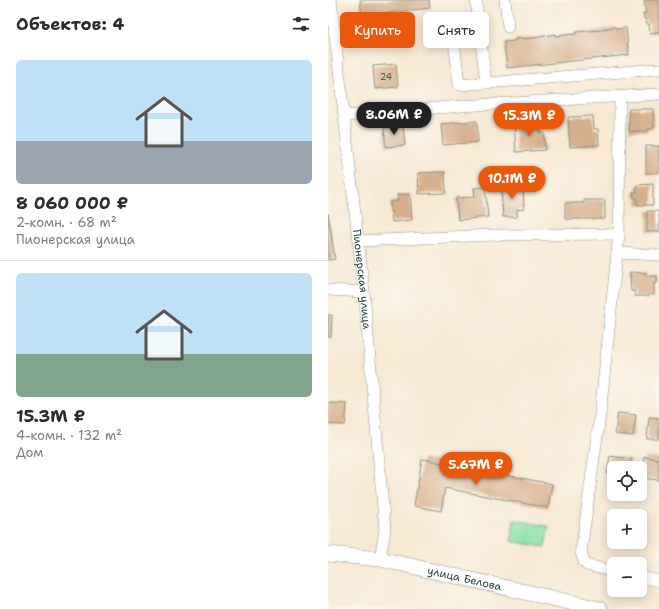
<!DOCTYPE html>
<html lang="ru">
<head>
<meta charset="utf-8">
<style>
	:root { --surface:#fff; --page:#f7f7f7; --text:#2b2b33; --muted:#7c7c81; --line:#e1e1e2; --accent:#ea580c }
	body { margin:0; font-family:"Shantell Sans",sans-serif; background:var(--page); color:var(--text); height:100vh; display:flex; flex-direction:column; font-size:15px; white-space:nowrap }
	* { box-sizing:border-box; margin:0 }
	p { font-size:13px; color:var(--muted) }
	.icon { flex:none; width:22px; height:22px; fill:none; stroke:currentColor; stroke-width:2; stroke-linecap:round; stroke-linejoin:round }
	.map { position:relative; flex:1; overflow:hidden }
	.drawer { display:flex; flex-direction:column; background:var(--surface); width:328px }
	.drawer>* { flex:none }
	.hud { position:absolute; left:12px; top:12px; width:259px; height:36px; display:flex; gap:8px }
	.tools { position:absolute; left:279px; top:461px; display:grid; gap:8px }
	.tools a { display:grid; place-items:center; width:40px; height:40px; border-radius:6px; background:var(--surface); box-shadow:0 2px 10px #0003; font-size:20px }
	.price { position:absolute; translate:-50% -34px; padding:0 9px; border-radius:14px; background:var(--accent); color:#fff; font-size:13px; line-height:26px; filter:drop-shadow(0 1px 2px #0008) }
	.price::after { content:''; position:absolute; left:50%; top:24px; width:12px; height:9px; margin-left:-6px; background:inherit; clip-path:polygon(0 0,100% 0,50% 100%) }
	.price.on { background:#222; color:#fff }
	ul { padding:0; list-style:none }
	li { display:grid; align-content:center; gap:8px; height:212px; padding:0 16px }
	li+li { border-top:1px solid var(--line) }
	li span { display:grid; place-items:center; height:124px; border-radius:6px; color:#555 }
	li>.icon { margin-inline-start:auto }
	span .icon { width:72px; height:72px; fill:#fffc; stroke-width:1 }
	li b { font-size:17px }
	h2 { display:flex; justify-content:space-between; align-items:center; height:48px; padding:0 16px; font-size:17px }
	.chip { padding:0 14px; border-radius:6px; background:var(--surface); box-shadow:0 2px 10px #0003; font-size:14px; line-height:36px }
	.chip.on { background:var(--accent); color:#fff }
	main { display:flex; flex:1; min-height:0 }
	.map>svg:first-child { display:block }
	.green { fill:#8ae0a2; stroke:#548e6b }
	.building { fill:#d5af8e }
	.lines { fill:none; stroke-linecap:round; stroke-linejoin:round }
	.minor-casing { stroke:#8b9284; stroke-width:12 }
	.major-casing { stroke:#8b9284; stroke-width:16 }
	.minor { stroke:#fff; stroke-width:11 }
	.major { stroke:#fff; stroke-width:15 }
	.labels { text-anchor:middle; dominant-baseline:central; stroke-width:4; stroke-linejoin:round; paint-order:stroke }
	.number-label { font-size:9px; fill:#4c5a4a }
	.street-label { font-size:11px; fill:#1f3d34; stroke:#fbf7ec }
</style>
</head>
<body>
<main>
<section class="drawer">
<h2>Объектов: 4<svg class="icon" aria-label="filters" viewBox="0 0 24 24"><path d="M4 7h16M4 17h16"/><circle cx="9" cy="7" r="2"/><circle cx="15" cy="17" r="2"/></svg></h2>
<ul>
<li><span style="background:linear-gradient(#bfe0f5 65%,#9aa5b1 0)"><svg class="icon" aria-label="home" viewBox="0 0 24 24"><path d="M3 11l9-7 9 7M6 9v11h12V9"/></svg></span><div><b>8 060 000 ₽</b><p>2-комн. · 68 m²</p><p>Пионерская улица</p></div></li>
<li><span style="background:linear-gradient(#bfe0f5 65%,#7fa58c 0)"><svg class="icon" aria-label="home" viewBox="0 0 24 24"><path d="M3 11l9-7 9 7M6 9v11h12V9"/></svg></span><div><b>15.3M ₽</b><p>4-комн. · 132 m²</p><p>Дом</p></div></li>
</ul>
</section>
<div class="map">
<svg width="331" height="609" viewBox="0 0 331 609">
	<rect width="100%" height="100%" fill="#fbf7ec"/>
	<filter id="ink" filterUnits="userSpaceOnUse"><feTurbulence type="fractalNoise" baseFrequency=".025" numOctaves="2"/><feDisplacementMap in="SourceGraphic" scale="8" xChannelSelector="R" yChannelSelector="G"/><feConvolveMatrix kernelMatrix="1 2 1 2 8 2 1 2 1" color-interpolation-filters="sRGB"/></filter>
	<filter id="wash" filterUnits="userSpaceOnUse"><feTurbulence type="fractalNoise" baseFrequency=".012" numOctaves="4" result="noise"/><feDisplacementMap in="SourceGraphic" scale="16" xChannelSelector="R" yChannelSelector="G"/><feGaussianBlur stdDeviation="0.9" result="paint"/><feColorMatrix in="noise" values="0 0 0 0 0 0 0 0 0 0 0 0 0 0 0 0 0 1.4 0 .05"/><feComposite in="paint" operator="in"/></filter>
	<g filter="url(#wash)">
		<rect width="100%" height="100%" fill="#f7e8d3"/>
		<!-- green -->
		<path class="green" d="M186,520l35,6 -4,21 -34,-6z"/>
		<g id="blocks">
			<!-- building -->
			<path class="building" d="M32,0h69l1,8 -68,8z
				M316,0h15v33l-9,1 -1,-10h-2l-1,-5h-2l-1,-5 3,-1z
				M288,27v2l10,-1 3,27 -122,13 -3,-26 11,-1v-2l19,-1 21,-4v2l21,-2 -1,-2 27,-2v-1z
				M68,64l2,23 -23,2 -2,-23z
				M301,109h24l1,19 -6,1v2h-19z
				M265,116l1,13h4l1,16 -29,2 -2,-30z
				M211,120l1,14 4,-1 1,17 -29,2 -2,-30z
				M149,121l1,21 -35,3 -2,-21z
				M75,126l2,19 -19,2 -2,-19z
				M318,146h13v27h-13z
				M117,172l1,21 -27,1 -1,-21z
				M325,184v21h-16v-7h-3l-1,-6h4v-7z
				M195,185l1,24 -7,1v7h-14l-2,-31z
				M157,187l3,30 -30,3 -2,-22 19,-1 -1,-9z
				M82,194l2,26 -20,2 -2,-20 8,-1 -1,-6z
				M256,200h21v19h-40v-16h19z
				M319,211h12v21h-12z
				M0,213l7,46 -7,1z
				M302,272l16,1v3h11v7h-3v12l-5,-1v2h-14v-5h-4z
				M0,315h4l-1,22h-3z
				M0,403l19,1 -2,21 -17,-1z
				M290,413l18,2 -3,21 -18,-2z
				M321,417l10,1v21h-12z
				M282,456l21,3 -1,9h-16v7l-7,-1z
				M316,457l15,2v21l-18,-2z
				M94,459l130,25 -4,24 -103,-20 -4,23 -27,-5z"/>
		</g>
	</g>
	<g filter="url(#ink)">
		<use href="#blocks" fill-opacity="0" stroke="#8b9284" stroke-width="1"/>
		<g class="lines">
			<defs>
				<g id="minor">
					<path id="s1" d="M3,0l33,292 21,238 -5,29"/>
					<path d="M148,0l10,83 173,-14"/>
					<path d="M177,0l3,27"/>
					<path d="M126,40l5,45 27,-2"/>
					<path d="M16,116l117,-10 198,-12"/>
					<path d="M30,241l136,-6 125,-1"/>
					<path d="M289,253l42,2"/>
					<path d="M0,290l36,2"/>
					<path d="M286,572l-27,-7 -3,-3 -3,-10 19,-137 19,-181 1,-137"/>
					<path d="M312,577l19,4"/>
				</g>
				<g id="major">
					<path id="s2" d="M0,554l52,5 220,50"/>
				</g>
			</defs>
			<!-- minor casing -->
			<use href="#minor" class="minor-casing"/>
			<!-- major casing -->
			<use href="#major" class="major-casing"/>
			<!-- minor -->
			<use href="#minor" class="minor"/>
			<!-- major -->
			<use href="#major" class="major"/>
		</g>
	</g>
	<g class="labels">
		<!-- number labels -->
		<g class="number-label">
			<text x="58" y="77">24</text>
		</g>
		<!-- street labels -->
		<g class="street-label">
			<text stroke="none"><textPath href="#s1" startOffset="281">Пионерская улица</textPath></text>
			<text stroke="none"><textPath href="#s2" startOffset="139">улица Белова</textPath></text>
		</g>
	</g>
</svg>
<div class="tools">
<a><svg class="icon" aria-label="locate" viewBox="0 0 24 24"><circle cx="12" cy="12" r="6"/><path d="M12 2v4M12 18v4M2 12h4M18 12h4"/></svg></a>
<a>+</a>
<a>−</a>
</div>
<b class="price on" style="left:66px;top:136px">8.06M ₽</b>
<b class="price" style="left:201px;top:137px">15.3M ₽</b>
<b class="price" style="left:184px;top:200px">10.1M ₽</b>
<b class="price" style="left:148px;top:486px">5.67M ₽</b>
<div class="hud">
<a class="chip on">Купить</a>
<a class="chip">Снять</a>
</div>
</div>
</main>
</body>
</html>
